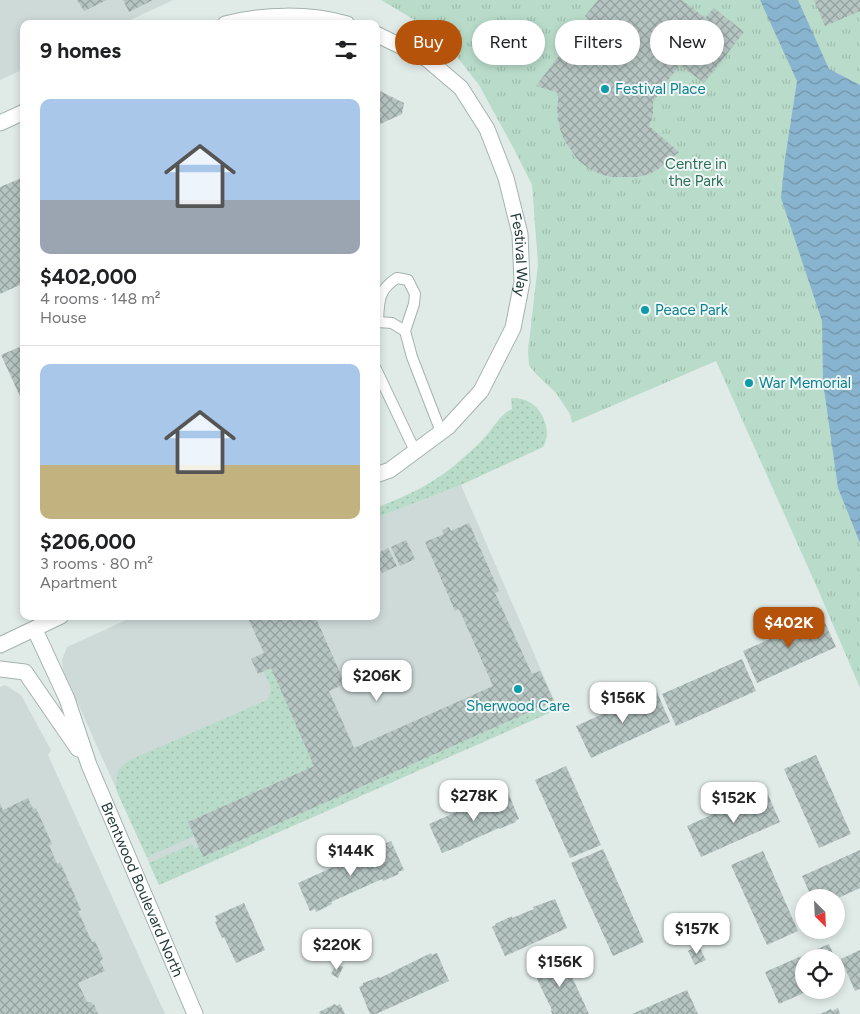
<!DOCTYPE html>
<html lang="en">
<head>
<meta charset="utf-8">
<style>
	:root { --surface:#fff; --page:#f6f6f6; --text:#202124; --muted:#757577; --line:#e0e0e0; --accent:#b45309 }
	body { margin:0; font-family:Figtree,sans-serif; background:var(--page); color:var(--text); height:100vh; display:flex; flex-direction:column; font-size:19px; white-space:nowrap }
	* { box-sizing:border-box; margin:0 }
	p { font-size:16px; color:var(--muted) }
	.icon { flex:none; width:28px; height:28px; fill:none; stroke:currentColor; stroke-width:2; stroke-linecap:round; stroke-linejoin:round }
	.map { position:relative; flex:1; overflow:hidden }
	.drawer { position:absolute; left:20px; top:20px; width:360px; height:600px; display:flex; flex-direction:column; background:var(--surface); border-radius:10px; box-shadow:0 2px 8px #0003 }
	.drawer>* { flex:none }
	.hud { position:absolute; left:395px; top:20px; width:390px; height:45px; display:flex; gap:10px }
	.needle { width:32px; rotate:156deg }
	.tools { position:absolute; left:795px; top:889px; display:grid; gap:10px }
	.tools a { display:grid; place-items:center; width:50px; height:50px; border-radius:50%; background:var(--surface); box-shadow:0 2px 8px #0003; font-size:25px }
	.price { position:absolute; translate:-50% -42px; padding:0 11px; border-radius:10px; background:#fff; color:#222; font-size:16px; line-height:32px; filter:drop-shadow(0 1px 2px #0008) }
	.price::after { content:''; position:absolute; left:50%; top:30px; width:15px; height:11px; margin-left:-8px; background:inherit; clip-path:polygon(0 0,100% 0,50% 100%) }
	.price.on { background:var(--accent); color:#fff }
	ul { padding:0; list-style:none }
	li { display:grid; align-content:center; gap:10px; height:265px; padding:0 20px }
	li+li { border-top:1px solid var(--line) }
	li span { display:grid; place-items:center; height:155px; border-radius:10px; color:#555 }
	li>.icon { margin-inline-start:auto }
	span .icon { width:90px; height:90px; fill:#fffc; stroke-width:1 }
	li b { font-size:21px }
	h2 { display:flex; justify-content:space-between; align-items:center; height:60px; padding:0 20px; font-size:21px }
	.chip { padding:0 18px; border-radius:22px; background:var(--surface); box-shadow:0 2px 8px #0003; font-size:18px; line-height:45px }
	.chip.on { background:var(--accent); color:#fff }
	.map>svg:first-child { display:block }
	.built { fill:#cedad8 }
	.grass { fill:url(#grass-dots) }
	.park { fill:url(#park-tufts) }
	.water { fill:url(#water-waves) }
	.building { fill:url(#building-cross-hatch) }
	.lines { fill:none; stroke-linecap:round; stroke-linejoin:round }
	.lane-casing { stroke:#a3b3b0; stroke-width:12 }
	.street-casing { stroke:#a3b3b0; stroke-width:17 }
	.lane { stroke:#fff; stroke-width:10 }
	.street { stroke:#fff; stroke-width:15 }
	.culture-dot { fill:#0f9aa8; stroke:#f0f7f6; stroke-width:2 }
	.labels { text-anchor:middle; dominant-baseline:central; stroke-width:4; stroke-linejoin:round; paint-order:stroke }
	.culture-label { font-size:15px; fill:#0d838f; stroke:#f0f7f6; text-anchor:start }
	.park-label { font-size:15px; fill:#2c7156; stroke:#f0f7f6 }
	.street-label { font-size:15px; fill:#213b3a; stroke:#f0f7f6 }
</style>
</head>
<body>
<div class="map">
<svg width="860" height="1014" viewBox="0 0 860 1014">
	<defs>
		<pattern id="grass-dots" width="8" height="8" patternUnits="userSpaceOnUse" patternTransform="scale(1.25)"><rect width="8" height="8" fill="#b9dcca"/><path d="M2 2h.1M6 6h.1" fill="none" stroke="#9fbeae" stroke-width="1.8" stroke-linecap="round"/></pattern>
		<pattern id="park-tufts" width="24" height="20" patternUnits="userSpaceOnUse" patternTransform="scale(1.25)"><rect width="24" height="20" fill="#b9dcca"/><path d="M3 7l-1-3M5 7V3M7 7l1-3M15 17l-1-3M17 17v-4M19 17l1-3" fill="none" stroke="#9fbeae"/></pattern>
		<pattern id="water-waves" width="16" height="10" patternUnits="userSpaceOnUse" patternTransform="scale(1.25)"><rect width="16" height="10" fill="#89b4cf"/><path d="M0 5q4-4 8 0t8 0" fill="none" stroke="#7094a9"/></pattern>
		<pattern id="building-cross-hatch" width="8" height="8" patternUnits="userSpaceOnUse" patternTransform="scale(1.25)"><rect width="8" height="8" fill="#b6c5c2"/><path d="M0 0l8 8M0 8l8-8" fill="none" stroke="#94a19f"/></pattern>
	</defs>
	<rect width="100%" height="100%" fill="#e0ebe8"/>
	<!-- built -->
	<path class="built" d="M0,0h173l-51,24h-98v45l-24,11z
		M461,485l97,224 -399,176 -96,-215 -1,-10 5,-13 68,-31h241v-98z
		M5,685l16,10 30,55 -3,5 117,259h-165v-327z"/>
	<!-- grass -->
	<path class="grass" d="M511,398c21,-1 34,14 36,34 0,5 -1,10 -4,15l-82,38 -85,33v-10c31,-12 63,-27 87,-50 8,-7 16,-14 23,-22 8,-9 14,-22 26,-27z
		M271,668l43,98 -126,56 6,14 -47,21 -30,-65 -1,-7 2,-15 12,-10 137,-60c8,-9 1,-19 -4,-29z
		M554,701l4,8 -399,176 -10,-22 43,-19 3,5 4,-2 4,10z"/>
	<!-- park -->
	<path class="park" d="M381,0h479v688l-41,-96 -103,-231 -144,62 -2,-9 -14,-21 -21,-20 -6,-8 -1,-14 10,-87 -6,-79 -18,-36 -35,-64 -39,-50z"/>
	<!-- water -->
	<path class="water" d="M760,0h38l31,69 31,16v458l-22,-55 -15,-106 -1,-61 -41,-123 4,-39 12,-78z"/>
	<!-- building -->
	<path class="building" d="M77,0h30l-23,11z
		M123,0h30l-24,12z
		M598,0h84l23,18 9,-10 30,24 -40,51 -24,-18 -11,14 -16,23v12l-4,12 30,26 -18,15 -11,7 -13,3h-26l-11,-3 -12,-6 -10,-8 -14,-20 -4,-11 -3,-20 2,-16 -23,-7 52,-68 -3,-2z
		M814,0h46v11l-35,15z
		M376,89l28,14 -2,11 -26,12z
		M24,177v106l-24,11v-107z
		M24,345v60l-23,-50z
		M469,523l30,68 -4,2 37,81 8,-3 14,30 -351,156 -15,-35 126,-56 -43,-98 -13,6 -7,-15 13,-6 -17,-37h68l30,68 -16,7 25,57 139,-62 -34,-77 -4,2 -30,-69 19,-8 -2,-4 7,-3 2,4z
		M406,540l9,19 -15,7 -9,-19z
		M388,548l9,18 -15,7 -6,-12v-7z
		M822,616l14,31 -79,36 -14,-32z
		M742,659l14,32 -80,35 -14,-32z
		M656,690l14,32 -79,36 -15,-32z
		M816,755l35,79 -32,14 -35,-79z
		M566,766l35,79 -31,13 -35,-78z
		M507,790l12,29 -4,2 1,1 -17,7v-1l-36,16v1l-21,8 -13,-29z
		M766,790l14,32 -79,35 -14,-31z
		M28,798l5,11 3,-1 16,36 -3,1 8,19 3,-2 21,48 -3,1 14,31 3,-1 8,18 -3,2 5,10 -27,12 9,19h4l2,3 1,-1 4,10h-98v-211l3,7z
		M391,841l13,29 -6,2 1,2 -16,7 -1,-2 -51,23 1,2 -16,8 -1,-3 -5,2 -12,-28z
		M603,849l41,93 -31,14 -42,-93z
		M860,850v38l-24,11v-1h-24l-10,-22z
		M763,851l35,80 -31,14 -36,-80z
		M555,899l12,29 -62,28 -13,-29 4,-2 -1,-1 17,-8v2l22,-9 -1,-2z
		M244,903l21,47 -29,13 -12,-26 -2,1 -7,-16 2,-1 -2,-5z
		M829,944l6,14h-31v32h6l-31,14 -14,-32z
		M698,945l8,15 -11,5 -7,-14z
		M860,950v39l-5,2 -14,-32z
		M431,953l1,2 5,-2 12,28 -73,33h-6l-11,-27 4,-2v-2l16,-6 1,1z
		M562,955l27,59h-37l-1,-4h1l-18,-37 2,-1 -2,-5z
		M836,960l7,15 -7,3z
		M336,964l7,3 -5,11 -7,-4z
		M687,990l11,24h-66z
		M335,1004l1,2 4,-2 5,10h-25l-1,-2z
		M838,1008l2,6h-20l11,-5 1,2z"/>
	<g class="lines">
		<defs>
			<path id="lane" d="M378,322l14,1 13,8
				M376,324l2,-2c1,-21 0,-32 19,-44l11,2 7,14 -1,10 -9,27 7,26 29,75
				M376,369l39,82"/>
			<g id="street">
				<path d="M225,24c38,-10 84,-11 122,0"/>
				<path id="s1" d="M376,34l51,25 34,29 26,41 19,49 14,56 2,48 -9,46 -32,63 -33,36 -58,43 -14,5"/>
				<path d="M0,123l24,-11"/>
				<path id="s2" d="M35,630l32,69 22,66 106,249"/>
				<path d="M0,645l61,-29"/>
				<path d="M0,669l25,3 53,77"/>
			</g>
		</defs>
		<!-- lane casing -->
		<use href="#lane" class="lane-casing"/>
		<!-- street casing -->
		<use href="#street" class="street-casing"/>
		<!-- lane -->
		<use href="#lane" class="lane"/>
		<!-- street -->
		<use href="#street" class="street"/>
	</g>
	<!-- markers -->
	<g class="culture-dot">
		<circle cx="605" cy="89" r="5"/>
		<circle cx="645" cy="310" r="5"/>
		<circle cx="749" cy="383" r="5"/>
		<circle cx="518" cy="689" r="5"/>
	</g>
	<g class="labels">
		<!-- culture labels -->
		<g class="culture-label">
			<text x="615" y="89">Festival Place</text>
			<text x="655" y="310">Peace Park</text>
			<text x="759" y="383">War Memorial</text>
			<text x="518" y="706" text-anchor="middle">Sherwood Care</text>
		</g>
		<!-- park labels -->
		<g class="park-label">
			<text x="696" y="164">Centre in<tspan x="696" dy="17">the Park</tspan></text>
		</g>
		<!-- street labels -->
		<g class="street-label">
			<text stroke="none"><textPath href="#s1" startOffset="281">Festival Way</textPath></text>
			<text stroke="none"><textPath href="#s2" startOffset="281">Brentwood Boulevard North</textPath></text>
		</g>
	</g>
</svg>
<div class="tools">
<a><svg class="needle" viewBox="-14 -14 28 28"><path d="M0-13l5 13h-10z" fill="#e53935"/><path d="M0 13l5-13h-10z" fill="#757577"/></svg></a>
<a><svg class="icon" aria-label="locate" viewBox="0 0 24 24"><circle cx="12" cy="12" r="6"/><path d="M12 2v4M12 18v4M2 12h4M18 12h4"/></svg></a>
</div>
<b class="price on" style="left:789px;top:649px">$402K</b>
<b class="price" style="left:377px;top:702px">$206K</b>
<b class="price" style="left:623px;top:724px">$156K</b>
<b class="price" style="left:474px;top:822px">$278K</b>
<b class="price" style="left:734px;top:824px">$152K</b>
<b class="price" style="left:351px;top:877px">$144K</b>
<b class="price" style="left:697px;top:955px">$157K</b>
<b class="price" style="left:337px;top:971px">$220K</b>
<b class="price" style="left:560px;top:988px">$156K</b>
<div class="hud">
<a class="chip on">Buy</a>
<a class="chip">Rent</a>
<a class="chip">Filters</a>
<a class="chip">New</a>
</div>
<section class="drawer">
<h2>9 homes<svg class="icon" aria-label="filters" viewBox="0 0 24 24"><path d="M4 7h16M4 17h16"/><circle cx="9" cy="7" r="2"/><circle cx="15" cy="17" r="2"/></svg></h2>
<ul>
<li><span style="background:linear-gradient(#a9c7e8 65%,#9aa5b1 0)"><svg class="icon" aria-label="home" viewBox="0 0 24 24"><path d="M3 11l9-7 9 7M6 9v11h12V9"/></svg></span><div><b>$402,000</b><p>4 rooms · 148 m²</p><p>House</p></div></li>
<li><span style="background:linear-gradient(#a9c7e8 65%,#c2b280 0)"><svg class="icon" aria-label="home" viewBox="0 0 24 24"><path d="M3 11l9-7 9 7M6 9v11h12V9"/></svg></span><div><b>$206,000</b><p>3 rooms · 80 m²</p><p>Apartment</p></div></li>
</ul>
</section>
</div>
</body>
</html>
